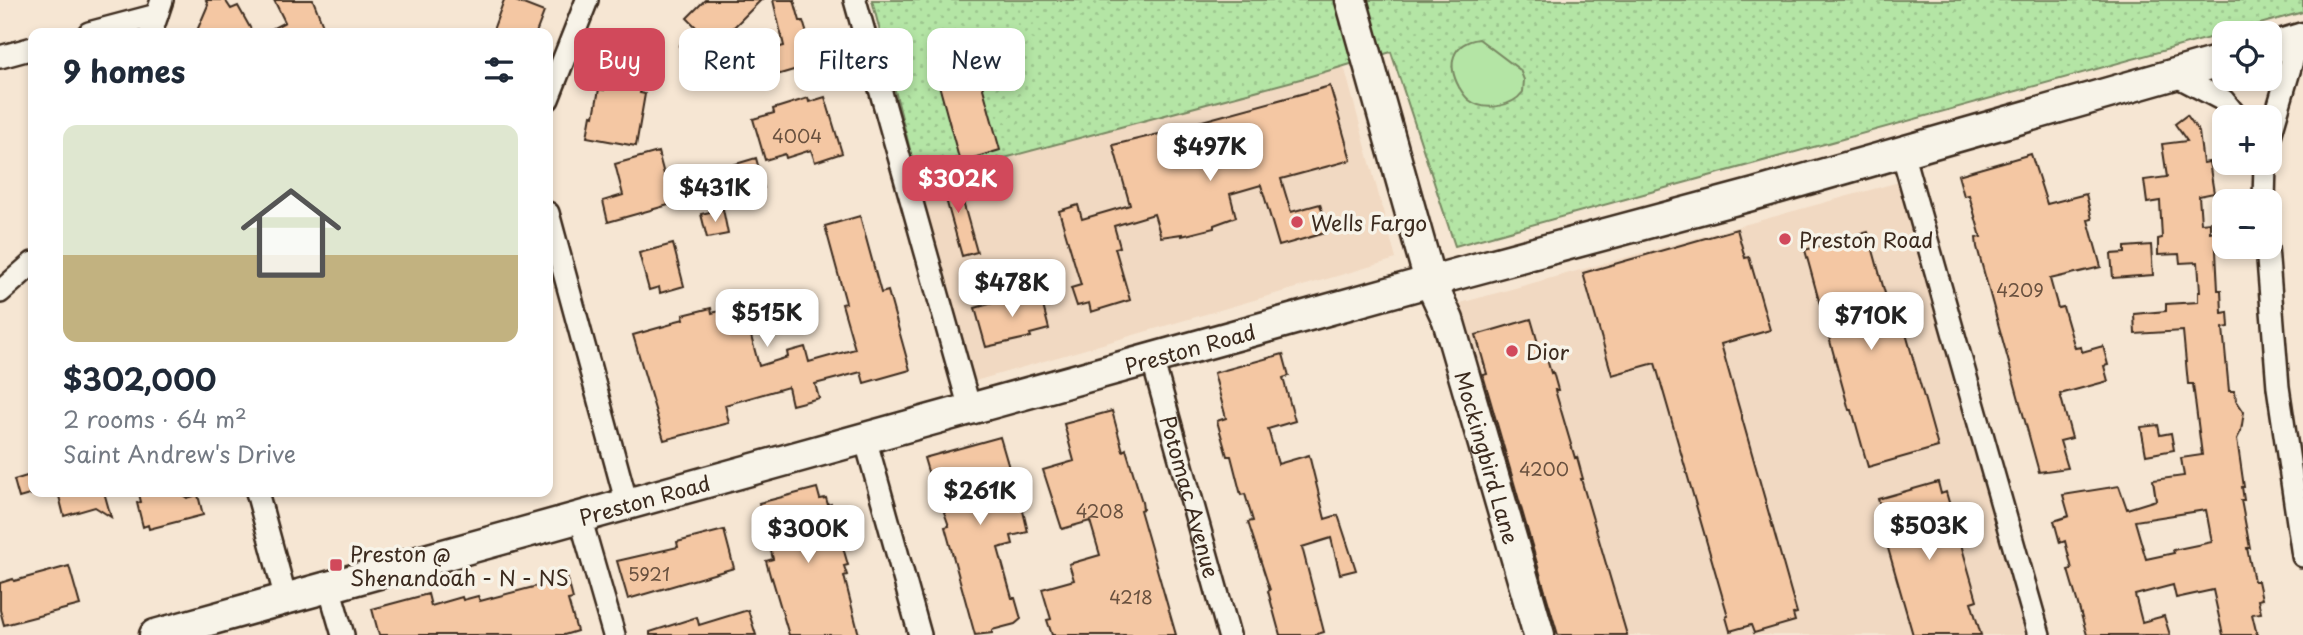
<!DOCTYPE html>
<html lang="en">
<head>
<meta charset="utf-8">
<style>
	:root { --surface:#fff; --page:#f2f2f3; --text:#1f2937; --muted:#747a83; --accent:#d1495b }
	body { margin:0; font-family:"Playpen Sans",sans-serif; background:var(--page); color:var(--text); height:100vh; display:flex; flex-direction:column; font-size:26px; white-space:nowrap }
	* { box-sizing:border-box; margin:0 }
	p { font-size:23px; color:var(--muted) }
	.icon { flex:none; width:38px; height:38px; fill:none; stroke:currentColor; stroke-width:2; stroke-linecap:round; stroke-linejoin:round }
	.map { position:relative; flex:1; overflow:hidden }
	.panel { position:absolute; left:28px; top:28px; width:525px; height:469px; display:flex; flex-direction:column; background:var(--surface); border-radius:14px; box-shadow:0 4px 10px #0003 }
	.panel>* { flex:none }
	.guide { position:absolute; left:574px; top:28px; width:665px; height:63px; display:flex; gap:14px }
	.controls { position:absolute; left:2212px; top:21px; display:grid; gap:14px }
	.controls a { display:grid; place-items:center; width:70px; height:70px; border-radius:14px; background:var(--surface); box-shadow:0 4px 10px #0003; font-size:35px }
	.price { position:absolute; translate:-50% -60px; padding:0 16px; border-radius:14px; background:#fff; color:#222; font-size:23px; line-height:46px; filter:drop-shadow(0 2px 4px #0008) }
	.price::after { content:''; position:absolute; left:50%; top:42px; width:21px; height:16px; margin-left:-10px; background:inherit; clip-path:polygon(0 0,100% 0,50% 100%) }
	.price.on { background:var(--accent); color:#fff }
	ul { padding:0; list-style:none }
	li { display:grid; align-content:center; gap:14px; height:371px; padding:0 35px }
	li span { display:grid; place-items:center; height:217px; border-radius:14px; color:#555 }
	li>.icon { margin-inline-start:auto }
	span .icon { width:126px; height:126px; fill:#fffc; stroke-width:1 }
	li b { font-size:30px }
	h2 { display:flex; justify-content:space-between; align-items:center; height:84px; padding:0 35px; font-size:30px }
	.tag { padding:0 24px; border-radius:14px; background:var(--surface); box-shadow:0 4px 10px #0003; font-size:24px; line-height:63px }
	.tag.on { background:var(--accent); color:#fff }
	.map>svg:first-child { display:block }
	.built { fill:#f1d9c2 }
	.grass { fill:url(#grass-dots); stroke:#788862; stroke-width:2 }
	.park { fill:#b4e5a5; stroke:#788862; stroke-width:2 }
	.building { fill:#f4c7a3; stroke:#3b2a1e; stroke-width:2; fill-rule:evenodd }
	.lines { fill:none; stroke-linecap:round; stroke-linejoin:round }
	.minor-casing { stroke:#3b2a1e; stroke-width:26 }
	.secondary-casing { stroke:#3b2a1e; stroke-width:35 }
	.minor { stroke:#f7f3e8; stroke-width:21 }
	.secondary { stroke:#f7f3e8; stroke-width:30 }
	.poi-dot { fill:#d1495b; stroke:#f7f3e8; stroke-width:2.5 }
	.labels { text-anchor:middle; dominant-baseline:central; stroke-width:7; stroke-linejoin:round; paint-order:stroke }
	.number-label { font-size:18px; fill:#69513f }
	.poi-label { font-size:21px; fill:#3b2a1e; stroke:#f7f3e8; text-anchor:start }
	.street-label { font-size:21px; fill:#3b2a1e; stroke:#f7f3e8 }
</style>
</head>
<body>
<div class="map">
<svg width="2303" height="635" viewBox="0 0 2303 635">
	<defs>
		<pattern id="grass-dots" width="8" height="8" patternUnits="userSpaceOnUse" patternTransform="scale(1.75)"><rect width="8" height="8" fill="#b4e5a5"/><path d="M2 2h.1M6 6h.1" fill="none" stroke="#9cc58e" stroke-width="1.8" stroke-linecap="round"/></pattern>
	</defs>
	<rect width="100%" height="100%" fill="#f6e6d3"/>
	<filter id="ink" filterUnits="userSpaceOnUse"><feTurbulence type="fractalNoise" baseFrequency=".0143" numOctaves="2"/><feDisplacementMap in="SourceGraphic" scale="14" xChannelSelector="R" yChannelSelector="G"/><feConvolveMatrix kernelMatrix="1 2 1 2 8 2 1 2 1" color-interpolation-filters="sRGB"/></filter>
	<g filter="url(#ink)">
		<!-- built -->
		<path class="built" d="M1344,66l52,193 -421,122 -57,-200z
			M1899,182l126,453h-476l-92,-331z"/>
		<!-- grass -->
		<path class="grass" d="M872,0h1431v12l-848,234 -64,-194 -87,26 -386,103z"/>
		<!-- park -->
		<path class="park" d="M1479,39l41,31 4,10 -1,12c-11,15 -39,20 -54,8 -4,-3 -7,-8 -10,-13 -12,-22 -8,-44 20,-48z"/>
		<!-- building -->
		<path class="building" d="M206,0h19l6,9 7,-3 15,27h-57l12,-28z
			M274,0h39l13,33h-62l21,-11z
			M504,0h9l31,12 -8,21h-44z
			M705,0h56l-64,64 -18,-18 17,-19 -9,-9z
			M773,0h21l6,21h3l12,39 -2,1 1,3 -51,15 -2,-7 -33,10v-3l-4,1 -8,-24 39,-11 2,8 27,-7z
			M613,55l34,6 -7,32 5,1 -9,52 -49,-9 4,-22 3,1 5,-27 5,1z
			M979,74l21,76 -40,12 -21,-77z
			M1330,86l21,74 -70,19 10,33 29,-8 8,28 -49,14 -18,-61 -31,9 6,23 -22,8v3l-32,8v-2l-21,3 -7,-23 -40,12 6,21 -5,1 15,52 -39,12 -2,-9 -12,3 -6,-18 10,-3 -22,-74 19,-6 4,14 48,-14 -17,-60 46,-11 5,20 26,-7 -6,-21z
			M825,97l17,56 -27,9 -4,-12 -25,8 -1,-4 -20,6 -12,-41 21,-6 -1,-4 35,-11 1,4z
			M2187,115l12,17 4,31 6,-1 5,31 -15,3 2,27 9,-1v10l5,-1 3,59h3l1,23 6,-1 1,15 -6,1 6,63h6l1,9 8,12 -3,19 -4,8 7,48h-2l2,13h-3l9,48h-3l7,33h4l4,18 -4,1 3,13 -9,1 5,21h-34l-10,-45 -37,8 -3,-13 -38,10 7,27 22,-6 6,19h-83l-19,-65 4,-1 -7,-28 -5,2 -6,-22 15,-5 -6,-21 56,-9 8,23 29,-9 -3,-20 31,-4 -3,-18 21,-3 -9,-71h-5l-5,-53 -48,3 -1,-20 32,-3v-7l32,-2v-10h2l-2,-30 -18,1 -1,-9 -21,1v-16l4,-1 -2,-37 -13,2 -3,-23 23,-3 -5,-33 25,-3 -12,-17zM2206,510l6,32 -39,8 1,3 -28,6 -11,-38z
			M658,152l14,52 -64,18 -5,-21 20,-6 -8,-31z
			M2031,154l16,50 39,-10 6,25 -4,1 13,47 -51,12 8,29 5,-1 12,41 6,-1 1,5 21,-6 5,19 -4,1 4,15 -48,13 12,44 -12,3 8,27 -29,4 -62,-225 -1,-9 5,-1 -12,-42 -5,1 -6,-21z
			M756,158l8,30 -46,13 -9,-29z
			M955,173l22,79 -15,4 -22,-78z
			M723,209l5,25 -21,4 -6,-24z
			M860,216l21,77 7,-2 22,79 -46,13 -3,-11 -46,12 4,14 -27,7 -4,-18 -63,18 4,18 -65,17 -31,-105 39,-11v-2l12,-3 -1,-4 28,-7 1,5 34,-9 5,20 -3,1 11,41 29,-9 -1,-5 18,-5 4,15 46,-13 -13,-45 4,-1 -21,-77z
			M1737,229l8,29 4,-1 21,73 -49,14 76,269 -4,1 2,7 -41,12 -3,-8 -21,6 -4,-14 2,-1 -73,-253 -43,12 -29,-102z
			M1868,232l26,94 9,-3 35,124 -70,20 -16,-57h-3l-44,-160z
			M673,244l11,42 -24,7 -1,-6 -10,3 -10,-37z
			M2151,245l2,30 -40,3 -2,-24 14,-1v-6z
			M1039,290l10,39 -19,5 1,3 -45,10 -11,-39z
			M1531,319l11,38 4,-1 5,17 2,-1 5,18h-3l20,68 2,-1 6,22h-2l46,156h-69l-11,-37 -64,-223 4,-1 -11,-39z
			M1283,354l6,22 -6,2 12,43 -27,8 10,35 31,-9 16,64 13,-4 18,55 -16,4 -9,-36 -29,9 22,85 -10,3h-34l-12,-44 2,-1 -22,-68 5,-1 -8,-27 -4,1 -10,-39h-4l-10,-35 9,-3 -12,-45z
			M1112,411l11,40 3,-2 16,53 1,7 -3,1 36,125h-124l-5,-15 4,-1 -9,-30 32,-9 -5,-16 31,-9 -10,-34 -28,8 -19,-59 31,-9 -10,-37z
			M2158,425l2,10 11,-2 3,17 -28,5 -5,-28z
			M1000,437l12,41 3,-1 13,55 -17,4 2,8 -15,4 14,50h3l6,21 -6,5 -23,6v3l-17,2 -30,-108 4,-1 -15,-42 -2,1 -8,-27z
			M33,474v20l-14,4 -5,-18z
			M1938,482l3,12 5,-2 31,108 -6,2 10,33h-68l-34,-118 4,-1 -5,-17z
			M817,488l3,11 6,-1 2,7 3,-1 13,47 4,14 -4,1 3,9 -3,1 15,59h-70l-17,-57 -1,1 -5,-18 7,-2 -14,-56z
			M58,492h46l7,25 -16,-10 -31,9z
			M149,492h29l9,6 11,-3 5,20 -54,14 -1,-4 -5,2 -6,-24 4,-1 -2,-8z
			M724,530l10,38 -106,31 -11,-38 61,-14 -1,-5z
			M69,566l11,39 -76,20 -4,-15v-27l13,-4 1,2z
			M566,572l7,27 -5,1 9,31 -13,4h-185l-7,-26 56,-15 3,12 31,-9 1,3 15,-4 2,5 65,-17 -2,-6z
			M748,610l8,25h-106v-3l47,-15 2,8z"/>
		<g class="lines">
			<defs>
				<g id="minor">
					<path d="M855,0l115,409"/>
					<path d="M89,33l68,-18"/>
					<path d="M151,33l11,-33"/>
					<path d="M0,57l33,-9"/>
					<path d="M2173,74l50,26 14,17"/>
					<path d="M548,99l39,-99"/>
					<path d="M2270,136l28,-96"/>
					<path d="M1902,152l137,483"/>
					<path d="M2264,201l1,-38"/>
					<path d="M548,213l79,291"/>
					<path d="M2267,247l11,140 25,169"/>
					<path d="M0,292l33,-29"/>
					<path id="s1" d="M1152,358l77,277"/>
					<path d="M865,438l55,197"/>
					<path d="M257,492l29,107"/>
					<path d="M580,517l34,118"/>
					<path d="M329,587l14,48"/>
				</g>
				<g id="secondary">
					<path id="s2" d="M1351,0l79,281 18,39 91,315"/>
					<path d="M2270,48l33,-10"/>
					<path id="s3" d="M155,635l1309,-363 291,-78 469,-134"/>
				</g>
			</defs>
			<!-- minor casing -->
			<use href="#minor" class="minor-casing"/>
			<!-- secondary casing -->
			<use href="#secondary" class="secondary-casing"/>
			<!-- minor -->
			<use href="#minor" class="minor"/>
			<!-- secondary -->
			<use href="#secondary" class="secondary"/>
		</g>
	</g>
	<!-- markers -->
	<g class="poi-dot">
		<circle cx="1297" cy="222" r="7"/>
		<circle cx="1785" cy="239" r="7"/>
		<circle cx="1512" cy="351" r="7"/>
		<rect x="329" y="558" width="14" height="14" rx="3.5"/>
	</g>
	<g class="labels">
		<!-- number labels -->
		<g class="number-label">
			<text x="797" y="135">4004</text>
			<text x="2020" y="289">4209</text>
			<text x="1544" y="468">4200</text>
			<text x="1100" y="510">4208</text>
			<text x="649" y="573">5921</text>
			<text x="1131" y="596">4218</text>
		</g>
		<!-- poi labels -->
		<g class="poi-label">
			<text x="1311" y="222">Wells Fargo</text>
			<text x="1799" y="239">Preston Road</text>
			<text x="1526" y="351">Dior</text>
			<text x="350" y="553">Preston @<tspan x="350" dy="24">Shenandoah - N - NS</tspan></text>
		</g>
		<!-- street labels -->
		<g class="street-label">
			<text stroke="none"><textPath href="#s3" startOffset="1074">Preston Road</textPath></text>
			<text stroke="none"><textPath href="#s2" startOffset="478">Mockingbird Lane</textPath></text>
			<text stroke="none"><textPath href="#s1" startOffset="144">Potomac Avenue</textPath></text>
			<text stroke="none"><textPath href="#s3" startOffset="508">Preston Road</textPath></text>
		</g>
	</g>
</svg>
<div class="controls">
<a><svg class="icon" aria-label="locate" viewBox="0 0 24 24"><circle cx="12" cy="12" r="6"/><path d="M12 2v4M12 18v4M2 12h4M18 12h4"/></svg></a>
<a>+</a>
<a>−</a>
</div>
<b class="price" style="left:1210px;top:183px">$497K</b>
<b class="price on" style="left:958px;top:215px">$302K</b>
<b class="price" style="left:715px;top:224px">$431K</b>
<b class="price" style="left:1012px;top:319px">$478K</b>
<b class="price" style="left:767px;top:349px">$515K</b>
<b class="price" style="left:1871px;top:352px">$710K</b>
<b class="price" style="left:980px;top:527px">$261K</b>
<b class="price" style="left:1929px;top:562px">$503K</b>
<b class="price" style="left:808px;top:565px">$300K</b>
<div class="guide">
<a class="tag on">Buy</a>
<a class="tag">Rent</a>
<a class="tag">Filters</a>
<a class="tag">New</a>
</div>
<section class="panel">
<h2>9 homes<svg class="icon" aria-label="filters" viewBox="0 0 24 24"><path d="M4 7h16M4 17h16"/><circle cx="9" cy="7" r="2"/><circle cx="15" cy="17" r="2"/></svg></h2>
<ul>
<li><span style="background:linear-gradient(#dfe7d0 60%,#c2b280 0)"><svg class="icon" aria-label="home" viewBox="0 0 24 24"><path d="M3 11l9-7 9 7M6 9v11h12V9"/></svg></span><div><b>$302,000</b><p>2 rooms · 64 m²</p><p>Saint Andrew's Drive</p></div></li>
</ul>
</section>
</div>
</body>
</html>
